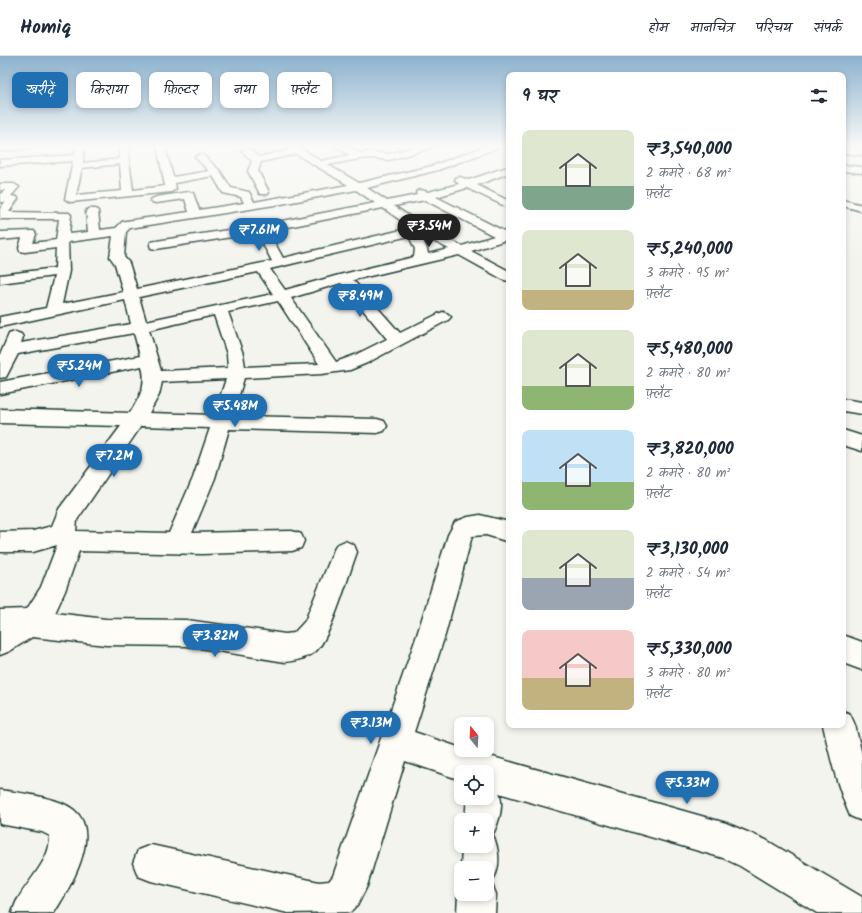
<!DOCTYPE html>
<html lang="hi">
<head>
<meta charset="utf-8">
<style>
	:root { --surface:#fff; --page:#f2f2f3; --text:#1f2937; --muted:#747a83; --line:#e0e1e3; --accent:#1f6fb2 }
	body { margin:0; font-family:Kalam,"Playpen Sans Deva",sans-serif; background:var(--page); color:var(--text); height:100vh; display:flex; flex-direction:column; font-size:15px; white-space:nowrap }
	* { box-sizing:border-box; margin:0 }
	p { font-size:13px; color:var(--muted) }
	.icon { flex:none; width:22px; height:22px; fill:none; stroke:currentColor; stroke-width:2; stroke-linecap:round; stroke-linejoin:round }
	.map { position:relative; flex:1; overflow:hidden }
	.panel { position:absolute; left:506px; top:16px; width:340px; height:656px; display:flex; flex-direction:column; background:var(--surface); border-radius:8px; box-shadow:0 2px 6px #0003 }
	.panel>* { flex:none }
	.top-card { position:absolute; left:12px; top:16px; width:380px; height:36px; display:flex; gap:8px }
	.needle { width:26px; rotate:342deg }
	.buttons { position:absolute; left:454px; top:661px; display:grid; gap:8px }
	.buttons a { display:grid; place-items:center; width:40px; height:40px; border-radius:8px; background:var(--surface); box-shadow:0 2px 6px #0003; font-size:20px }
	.price { position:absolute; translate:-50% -34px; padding:0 9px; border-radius:14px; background:var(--accent); color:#fff; font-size:13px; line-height:26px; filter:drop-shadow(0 1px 2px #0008) }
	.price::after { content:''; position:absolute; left:50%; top:24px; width:12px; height:9px; margin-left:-6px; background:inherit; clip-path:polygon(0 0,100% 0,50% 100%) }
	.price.active { background:#222; color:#fff }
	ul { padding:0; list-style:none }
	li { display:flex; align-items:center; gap:12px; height:100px; padding:0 16px }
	li span { display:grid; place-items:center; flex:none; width:112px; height:80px; border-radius:8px; color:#555 }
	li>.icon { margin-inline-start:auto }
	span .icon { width:48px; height:48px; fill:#fffc; stroke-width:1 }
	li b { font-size:17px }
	h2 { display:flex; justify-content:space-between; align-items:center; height:48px; padding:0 16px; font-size:17px }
	.chip { padding:0 14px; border-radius:8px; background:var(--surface); box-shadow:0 2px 6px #0003; font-size:14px; line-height:36px }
	.chip.active { background:var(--accent); color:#fff }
	header { display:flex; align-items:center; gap:24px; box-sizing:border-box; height:56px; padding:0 20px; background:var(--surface); border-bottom:1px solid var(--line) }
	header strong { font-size:19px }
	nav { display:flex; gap:22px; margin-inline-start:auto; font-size:14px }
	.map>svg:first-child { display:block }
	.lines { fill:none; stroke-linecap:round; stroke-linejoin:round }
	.minor-casing { stroke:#1f3d34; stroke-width:3 }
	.minor { fill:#fdfcf7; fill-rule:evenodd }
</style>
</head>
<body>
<header>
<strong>Homiq</strong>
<nav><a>होम</a><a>मानचित्र</a><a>परिचय</a><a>संपर्क</a></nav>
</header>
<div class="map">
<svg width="862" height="857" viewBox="0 0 862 857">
	<rect width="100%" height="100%" fill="#f4f4ef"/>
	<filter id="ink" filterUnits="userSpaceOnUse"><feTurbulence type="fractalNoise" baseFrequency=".025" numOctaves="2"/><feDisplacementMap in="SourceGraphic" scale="8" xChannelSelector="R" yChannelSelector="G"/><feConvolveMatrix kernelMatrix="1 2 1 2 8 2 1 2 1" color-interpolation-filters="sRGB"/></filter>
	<g filter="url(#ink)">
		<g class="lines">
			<defs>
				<path id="minor" d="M0,90h32l-4,3 -28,2z
					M76,90h8l-1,17 36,-4 1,-13h8l1,15 4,29 32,-4 -8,-40h8l8,31 36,-6 -14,-14 5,-3 3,1 17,16 11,17 18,4 5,10 94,-17 -52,-31 -35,8 -3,9 11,21 -1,2h-8l-12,-23 4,-10 -10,-10 5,-3 3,1 9,8 30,-7 -5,-4h10l8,3 19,12 29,-6 -15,-9h11l14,7 11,-1 18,2 29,-8h14l-1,2 -42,12 -18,-2 -12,1 -31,6 31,18 73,-17 54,-20h12l-1,2 -59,22 -71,18 20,13 30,-6 -1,-2 1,-2 4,-1 7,2 31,-8 -4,-4 1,-2 4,-1 9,3 35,-12h5v5l-32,12 32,16v7l-42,-20 -31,9 70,35 3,-1v8l-38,12 38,20v10l-5,-1 -45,-25 -106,25 47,53 38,-19 5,-2 5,2 3,3 -3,3 -81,43 -17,7 -28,4 -78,4 -11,38 144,3 7,2 3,5 -3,5 -7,2 -148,-4 -14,49 -23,55 100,-2 9,3 3,7 -3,7 -9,3 -90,3 -123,-3 -14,40 -10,22 51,6 81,1 98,14 9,-1 11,-12 31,-76 9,-4 9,4 3,7c-8,21 -26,85 -41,99 -8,7 -21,10 -31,11l-98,-16 -81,-1 -74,-8 -22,14 -10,4v-45l27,-1 14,-22 16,-42 -24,7h-33v-20l33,-1 19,-5 7,-17 62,-83 -121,-3v-14l130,4c10,-16 17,-28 12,-47l-142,28v-12l140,-26 -6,-23 -116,21 -12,23 -6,1v-23l9,-21 6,-2 6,2 2,3 -2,6 110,-19 -6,-24 -125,27v-10l46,-9 8,-32 -54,7v-8l55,-7 1,-20 -31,4 -5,-1 -1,-3 3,-10 -22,2v-8l34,-1 2,3 -3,9 23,-3 3,-21h-59v-10l5,-7h-5v-7l5,-5h-5v-6h14l5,3 -8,9 6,1 1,2 -9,13 60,1 2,2 -2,19 19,-2 -2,-21 2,-2h8l2,2 2,19 16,-2 6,-6 4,-1 63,-9 -4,-13 -29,4 -4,-1 -2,-2 6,-3 33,-5 4,1 6,17 45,-7 -3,-6 -18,-4 -10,-17 -38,7 1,6 -5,3 -101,10 -5,-3 8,-38 -73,5v-6l74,-5zM120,108l2,27 -46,4 6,-27zM356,134l19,13 -114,22 -105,16 -5,1 -1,3 1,3 5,1 101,-16 15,28 -135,28 -8,-26 -5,-6 2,-25 4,-4 151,-24zM425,144l69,36 -32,10 -48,-26 -2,-2 -18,-12zM383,152l20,14 3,7 -123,29 -15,-27zM420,178l29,15 -21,5 -1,-5zM113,180l-3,21 5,7 8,28 -61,12 7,-33 -1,-29zM409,180l6,13 -1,8 -75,18 -54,15 -15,-21zM258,216l15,22 -127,27 -7,-24zM341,227l46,56 -32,16 -19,7 -45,-64zM278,245l41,63 -74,3 -2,-13 -15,-42zM214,259l13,39 1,14 -67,3 -12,-41zM226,323l-12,36 -65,-2 10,-18 3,-13zM141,370l69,2 -17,50 -24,55 -93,-2 1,-11z
					M843,91l19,2v6l-19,-2z
					M843,109l19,2v6l-19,-2z
					M843,144l19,5v6l-19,-5z
					M843,343l19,3v12l-19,-3z
					M843,374l19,6v15l-19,-6z
					M480,459l29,7v20l-23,-7 -14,1 -27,99 -31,97 47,16v2h7l258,73 40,17 96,57v16h-45l-77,-47 -17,-8 -224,-65c5,12 0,28 -5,39l-2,1c7,14 10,36 -1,49l5,12 -1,19h-38l1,-19 3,-7v7h26v-26h-26l1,-22h25v-26h-22l2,-22h20v-26h-26v8l-56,-19 -38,125 -9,18 -8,8 -62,1 -137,-32 -13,-5 -5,-13 5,-13 13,-5 168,37 10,-1 4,-5 84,-241 31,-100 7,-13 13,-5z
					M843,579l19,7v28l-19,-7z
					M843,655l7,3 5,11 7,30v66l-12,-5c-13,-30 -20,-59 -27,-91h20z
					M0,734c20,3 58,7 74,20 29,24 -5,79 -20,103h-42c2,-5 3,-10 6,-14 11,-20 33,-39 32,-63l-8,-4 -42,-8z"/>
			</defs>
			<!-- minor casing -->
			<use href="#minor" class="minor-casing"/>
			<!-- minor -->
			<use href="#minor" class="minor"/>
		</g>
	</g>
	<!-- sky -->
	<linearGradient id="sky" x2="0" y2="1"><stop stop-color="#8cb2ce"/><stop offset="0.43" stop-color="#fafaf8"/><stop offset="1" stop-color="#fafaf8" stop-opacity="0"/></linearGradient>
	<rect width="862" height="210" fill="url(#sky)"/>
</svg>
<div class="buttons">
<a><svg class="needle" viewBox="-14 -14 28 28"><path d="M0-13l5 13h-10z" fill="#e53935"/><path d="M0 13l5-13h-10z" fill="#747a83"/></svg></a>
<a><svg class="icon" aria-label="locate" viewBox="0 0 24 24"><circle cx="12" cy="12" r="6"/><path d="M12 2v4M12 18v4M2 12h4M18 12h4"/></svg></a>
<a>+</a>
<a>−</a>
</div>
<b class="price active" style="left:429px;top:192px">₹3.54M</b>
<b class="price" style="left:259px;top:196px">₹7.61M</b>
<b class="price" style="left:360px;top:262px">₹8.49M</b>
<b class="price" style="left:79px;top:332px">₹5.24M</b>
<b class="price" style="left:235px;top:372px">₹5.48M</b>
<b class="price" style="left:114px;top:422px">₹7.2M</b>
<b class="price" style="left:215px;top:602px">₹3.82M</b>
<b class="price" style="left:371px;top:689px">₹3.13M</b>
<b class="price" style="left:687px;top:749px">₹5.33M</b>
<div class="top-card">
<a class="chip active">खरीदें</a>
<a class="chip">किराया</a>
<a class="chip">फ़िल्टर</a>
<a class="chip">नया</a>
<a class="chip">फ़्लैट</a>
</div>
<section class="panel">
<h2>9 घर<svg class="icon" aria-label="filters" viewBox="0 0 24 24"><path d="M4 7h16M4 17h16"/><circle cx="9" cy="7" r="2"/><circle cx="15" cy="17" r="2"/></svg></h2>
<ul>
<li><span style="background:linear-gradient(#dfe7d0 70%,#7fa58c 0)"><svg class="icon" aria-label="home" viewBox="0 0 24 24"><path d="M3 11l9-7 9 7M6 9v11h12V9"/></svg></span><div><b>₹3,540,000</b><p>2 कमरे · 68 m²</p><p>फ़्लैट</p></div></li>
<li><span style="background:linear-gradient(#dfe7d0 75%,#c2b280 0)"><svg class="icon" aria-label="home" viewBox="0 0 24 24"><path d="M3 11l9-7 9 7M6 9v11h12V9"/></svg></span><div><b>₹5,240,000</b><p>3 कमरे · 95 m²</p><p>फ़्लैट</p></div></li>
<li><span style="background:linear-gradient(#dfe7d0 70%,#8fb573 0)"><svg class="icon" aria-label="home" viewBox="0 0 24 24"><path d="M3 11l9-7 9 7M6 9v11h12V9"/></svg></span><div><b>₹5,480,000</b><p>2 कमरे · 80 m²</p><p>फ़्लैट</p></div></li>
<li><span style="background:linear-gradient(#bfe0f5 65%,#8fb573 0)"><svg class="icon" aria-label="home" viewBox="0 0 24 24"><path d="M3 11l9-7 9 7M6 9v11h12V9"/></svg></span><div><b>₹3,820,000</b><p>2 कमरे · 80 m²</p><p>फ़्लैट</p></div></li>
<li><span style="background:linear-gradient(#dfe7d0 60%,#9aa5b1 0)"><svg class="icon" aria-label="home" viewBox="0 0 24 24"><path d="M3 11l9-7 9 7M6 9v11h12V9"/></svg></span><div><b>₹3,130,000</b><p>2 कमरे · 54 m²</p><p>फ़्लैट</p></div></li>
<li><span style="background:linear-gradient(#f6c9c9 60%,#c2b280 0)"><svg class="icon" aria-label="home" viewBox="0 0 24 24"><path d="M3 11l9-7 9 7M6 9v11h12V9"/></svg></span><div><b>₹5,330,000</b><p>3 कमरे · 80 m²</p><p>फ़्लैट</p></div></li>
</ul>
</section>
</div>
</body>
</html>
